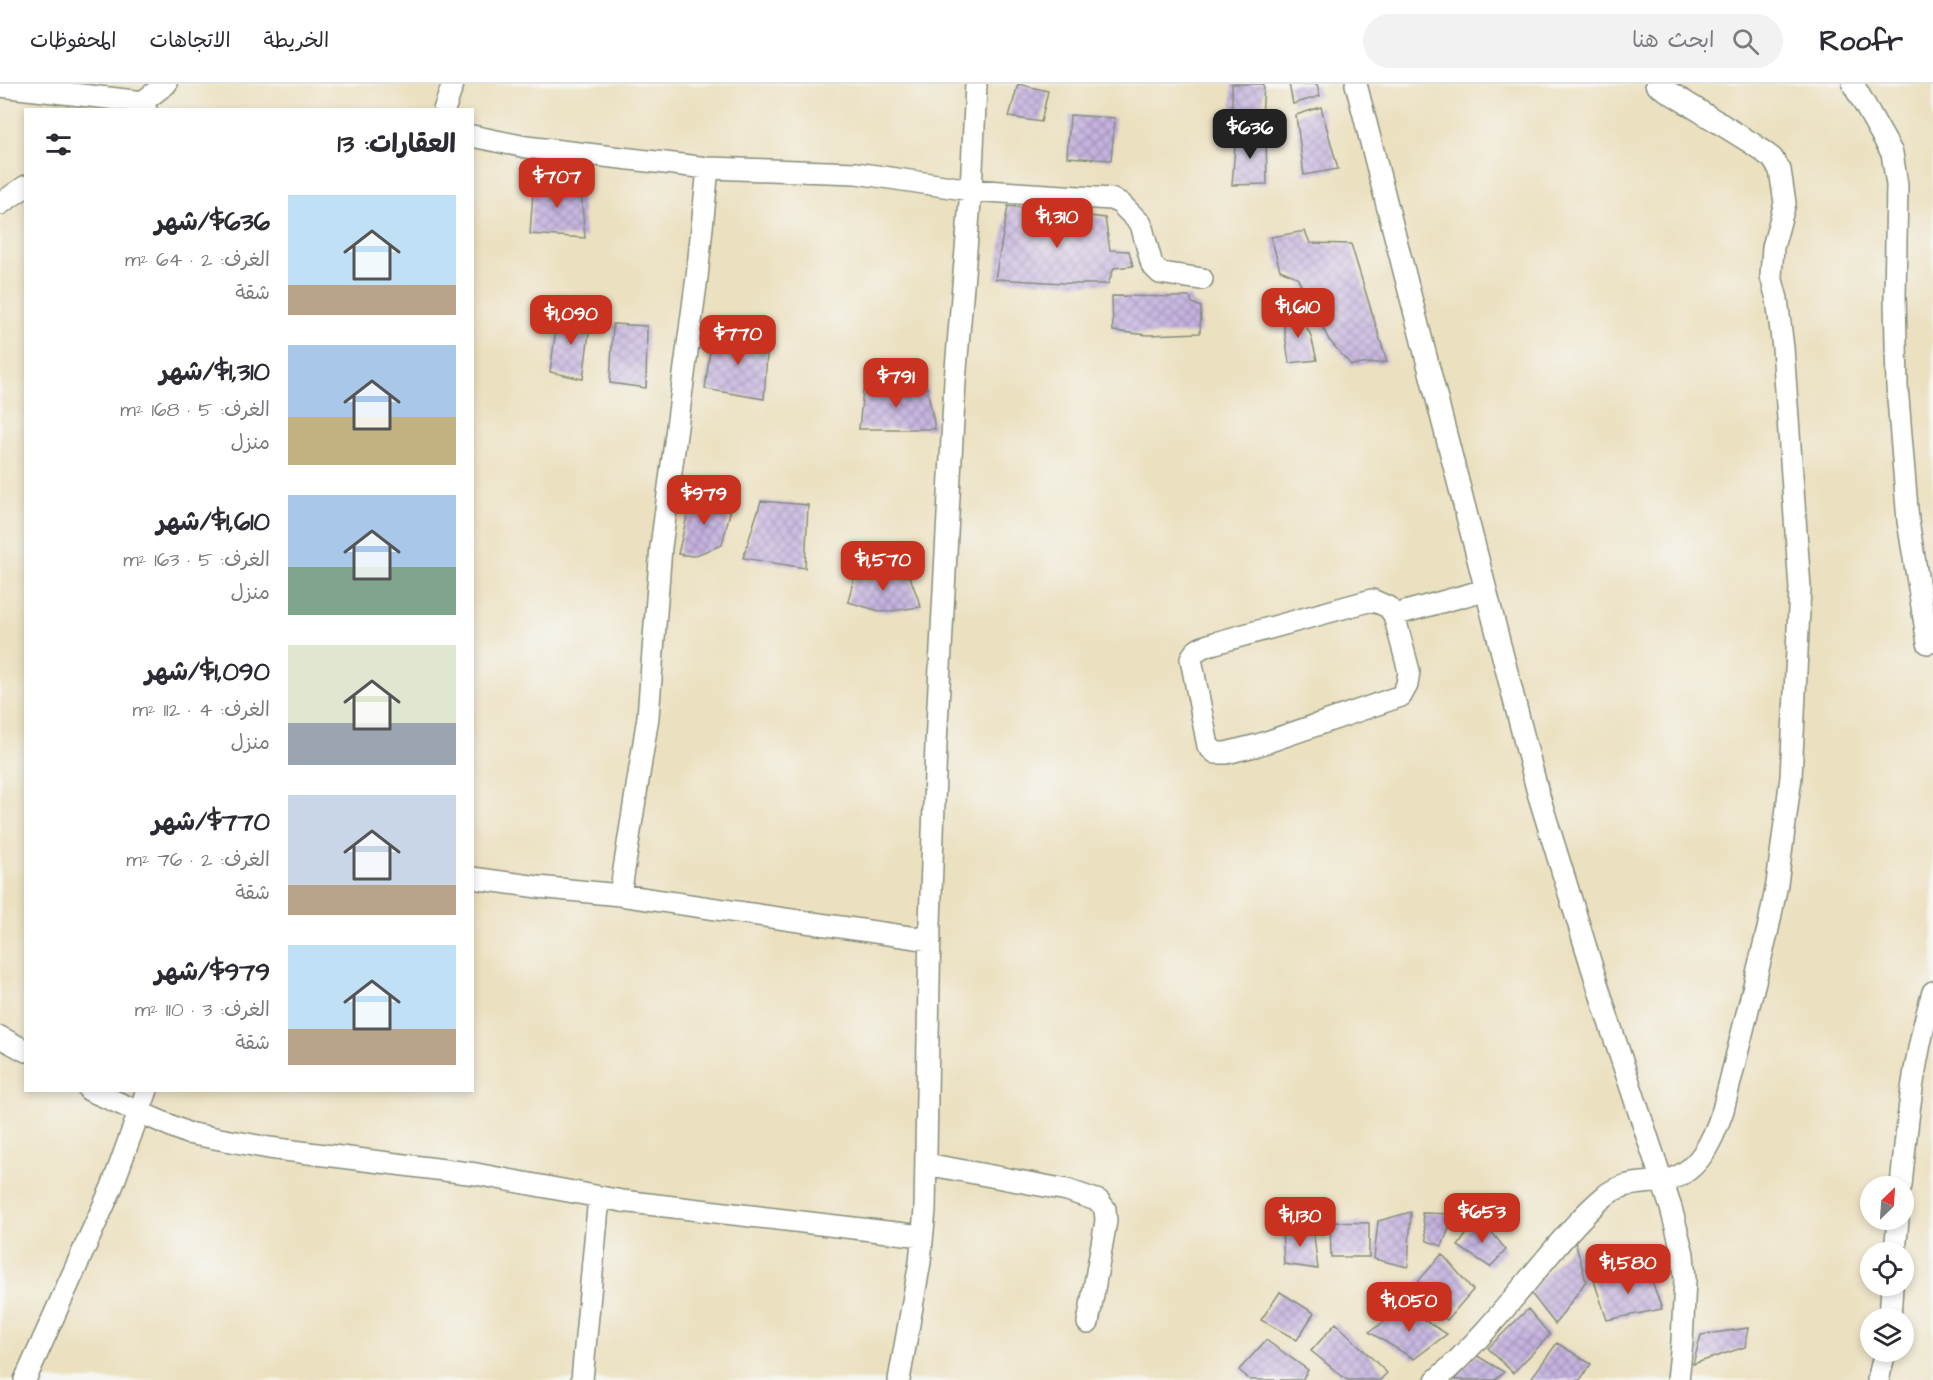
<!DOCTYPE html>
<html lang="ar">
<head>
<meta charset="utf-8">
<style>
	:root { --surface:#fff; --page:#f2f2f3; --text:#2b2b33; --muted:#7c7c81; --line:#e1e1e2; --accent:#c8321e }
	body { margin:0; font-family:"Architects Daughter","Playpen Sans Arabic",sans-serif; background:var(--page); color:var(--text); direction:rtl; height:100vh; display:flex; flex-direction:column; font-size:22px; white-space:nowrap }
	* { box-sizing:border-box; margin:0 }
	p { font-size:20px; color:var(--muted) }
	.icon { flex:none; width:33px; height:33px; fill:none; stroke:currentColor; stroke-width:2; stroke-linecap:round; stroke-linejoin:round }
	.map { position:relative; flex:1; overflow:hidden; direction:ltr }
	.drawer { position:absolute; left:24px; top:24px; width:450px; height:984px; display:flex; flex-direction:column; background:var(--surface); border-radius:0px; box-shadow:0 3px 9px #0003; direction:rtl }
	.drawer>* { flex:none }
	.needle { width:39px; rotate:25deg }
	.buttons { position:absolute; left:1860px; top:1092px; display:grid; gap:12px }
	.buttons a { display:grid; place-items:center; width:54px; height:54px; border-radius:50%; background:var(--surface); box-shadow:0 3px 9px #0003; font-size:30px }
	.price { position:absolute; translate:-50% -51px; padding:0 14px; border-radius:12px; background:var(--accent); color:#fff; font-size:20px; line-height:39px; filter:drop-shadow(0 2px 3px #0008) }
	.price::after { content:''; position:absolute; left:50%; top:36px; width:18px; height:14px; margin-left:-9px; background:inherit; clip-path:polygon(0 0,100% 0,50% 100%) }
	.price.active { background:#222; color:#fff }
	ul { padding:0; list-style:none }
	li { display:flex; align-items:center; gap:18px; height:150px; padding:0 18px }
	li span { display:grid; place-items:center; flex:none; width:168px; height:120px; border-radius:0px; color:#555 }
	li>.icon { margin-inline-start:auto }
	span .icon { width:72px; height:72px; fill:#fffc; stroke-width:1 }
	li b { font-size:26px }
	h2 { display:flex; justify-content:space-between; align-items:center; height:72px; padding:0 18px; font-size:26px }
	header { display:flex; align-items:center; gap:36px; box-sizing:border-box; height:84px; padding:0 30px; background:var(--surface); border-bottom:2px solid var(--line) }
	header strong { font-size:28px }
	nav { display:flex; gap:33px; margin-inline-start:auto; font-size:21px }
	.search { width:420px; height:54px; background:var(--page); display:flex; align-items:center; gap:15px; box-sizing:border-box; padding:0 21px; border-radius:33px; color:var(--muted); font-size:22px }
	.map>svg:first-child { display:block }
	.building { fill:url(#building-cross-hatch) }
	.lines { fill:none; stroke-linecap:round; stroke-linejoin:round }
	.minor-casing { stroke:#858e7a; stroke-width:24 }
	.minor { stroke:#fff; stroke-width:21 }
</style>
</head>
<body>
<header>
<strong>Roofr</strong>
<div class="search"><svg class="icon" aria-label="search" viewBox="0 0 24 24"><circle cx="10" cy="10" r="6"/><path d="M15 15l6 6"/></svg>ابحث هنا</div>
<nav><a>الخريطة</a><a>الاتجاهات</a><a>المحفوظات</a></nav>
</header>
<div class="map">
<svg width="1933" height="1296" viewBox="0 0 1933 1296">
	<defs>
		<pattern id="building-cross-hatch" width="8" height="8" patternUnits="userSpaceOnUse" patternTransform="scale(1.5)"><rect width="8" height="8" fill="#c5b2df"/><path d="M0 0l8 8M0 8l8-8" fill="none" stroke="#9f92b6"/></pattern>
	</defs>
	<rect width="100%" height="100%" fill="#f6f6f2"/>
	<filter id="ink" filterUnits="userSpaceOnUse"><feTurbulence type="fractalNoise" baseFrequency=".0167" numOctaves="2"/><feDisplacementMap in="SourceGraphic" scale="12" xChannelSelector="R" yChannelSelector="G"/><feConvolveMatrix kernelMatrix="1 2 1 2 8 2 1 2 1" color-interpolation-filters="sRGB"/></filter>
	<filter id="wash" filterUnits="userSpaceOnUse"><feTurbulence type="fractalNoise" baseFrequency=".008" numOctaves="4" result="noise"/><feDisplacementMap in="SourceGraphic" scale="24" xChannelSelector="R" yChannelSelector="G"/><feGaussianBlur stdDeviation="1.35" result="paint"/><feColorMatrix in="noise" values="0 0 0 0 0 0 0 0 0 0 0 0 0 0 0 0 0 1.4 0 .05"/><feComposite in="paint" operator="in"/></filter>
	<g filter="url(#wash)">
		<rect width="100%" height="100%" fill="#ebe0bf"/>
		<g id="blocks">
			<!-- building -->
			<path class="building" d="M1018,0l30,7 -7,31 -32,-5z
				M1232,0h32l-2,34 -30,-1z
				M1289,0h28l3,12 -27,8z
				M1321,23l17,62 -34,6 -8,-60z
				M1070,31l45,3 -4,42 -44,-3z
				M1236,48l30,5 1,47 -35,1z
				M534,95l46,3 5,56 -55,-4z
				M1008,122l97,12 5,32 19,1 4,15 -19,2 -6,16h-28l-85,-5z
				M1305,147l5,12 41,1 36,118 -36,3 -22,-25 -32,-63 -17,-7 -9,-33z
				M1112,212l78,1 2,6 9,4 -1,26 -52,2 -35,-4z
				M1282,229h18l11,23 6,24 -28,3z
				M558,231l33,3 -8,61 -33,-7z
				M613,240l34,2 -1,62 -36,-5z
				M712,252l56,4 -4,59 -59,-10z
				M927,303l8,42h-76l4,-39z
				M692,411l40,9 -10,41 -29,11 -15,-2z
				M761,417l47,4 -3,63 -62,-10z
				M856,485l54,8 11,30 -38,5 -35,-10z
				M1411,1128l-3,55 -34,-8 4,-38z
				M1422,1129l33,1 -13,32 -15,-5z
				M1479,1132l27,34 -16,17 -32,-21z
				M1330,1138l39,1v34h-38z
				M1313,1144l5,41 -34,-5 -2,-33z
				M1575,1158l11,39 -31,43 -25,-32z
				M1442,1170l31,36 -26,30 -39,-27z
				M1648,1186l14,39 -55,11 -13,-39z
				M1280,1208l34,21 -17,27 -36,-20z
				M1405,1224l42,26 -33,25 -45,-27z
				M1528,1225l22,26 -37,38 -25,-25z
				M1336,1239l51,50 -7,7h-33l-36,-29z
				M1748,1244l-3,19 -52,17 8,-29z
				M1266,1256l42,30 -6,10h-52l-11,-10z
				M1557,1259l34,21 -11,16h-50z
				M1476,1271l28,17 -9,8h-41z"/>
		</g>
	</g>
	<g filter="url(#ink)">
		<use href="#blocks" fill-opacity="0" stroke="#858e7a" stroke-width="1.5"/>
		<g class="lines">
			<defs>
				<path id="minor" d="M1356,0l182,709 70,226 63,189 12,46 2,25 -3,63 -4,38
					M1853,0l39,69 5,32 -2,112 2,89 11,135 20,122
					M0,2l144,16 2,8
					M133,25l33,-25
					M444,26l9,-26
					M472,52l54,11 182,21 148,5 115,17 140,9 9,4 21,21 11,41 8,8 42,6
					M0,120l26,-18
					M1372,516l16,7 6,8 15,56 -2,14 -6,11 -143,49 -32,8h-10l-8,-7 -17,-87c4,-11 14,-13 24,-16z
					M1394,531l91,-25
					M472,794l66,9 82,8 310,45
					M620,811l28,-178 13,-170 36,-270 11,-109
					M0,953l26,14
					M89,1006l98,43 82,15 207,26 146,27 300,35
					M926,1080l141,26 32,11 6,8 1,12 -18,102
					M1901,1102c6,-64 13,-132 32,-194
					M1895,1168l3,-32
					M1890,1234l2,-32
					M25,1296l87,-193 35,-97
					M582,1296l17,-183
					M899,1296l21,-118 5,-52 5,-286 6,-180 19,-363 16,-191 5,-106
					M1436,1296c39,-34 71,-74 104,-114 21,-25 41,-50 65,-70 16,-14 37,-12 57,-15 36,-5 51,-41 61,-71l45,-181 9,-45 14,-107 9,-189 -17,-240 -6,-49 -6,-23 2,-29 12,-44 -5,-33 -8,-12 -19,-14 -97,-60
					M1878,1296l7,-28"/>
			</defs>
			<!-- minor casing -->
			<use href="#minor" class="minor-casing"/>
			<!-- minor -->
			<use href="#minor" class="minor"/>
		</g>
	</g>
</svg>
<div class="buttons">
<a><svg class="needle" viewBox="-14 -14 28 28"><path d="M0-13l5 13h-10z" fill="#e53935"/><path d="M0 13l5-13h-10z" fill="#7c7c81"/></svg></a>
<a><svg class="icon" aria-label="locate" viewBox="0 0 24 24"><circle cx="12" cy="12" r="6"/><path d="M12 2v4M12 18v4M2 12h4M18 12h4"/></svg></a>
<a><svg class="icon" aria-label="layers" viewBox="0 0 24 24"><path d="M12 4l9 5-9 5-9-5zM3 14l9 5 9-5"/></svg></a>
</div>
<b class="price active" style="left:1250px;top:76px">$636</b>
<b class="price" style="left:557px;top:125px">$707</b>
<b class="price" style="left:1057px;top:165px">$1,310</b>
<b class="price" style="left:1298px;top:255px">$1,610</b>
<b class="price" style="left:571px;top:262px">$1,090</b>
<b class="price" style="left:738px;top:282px">$770</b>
<b class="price" style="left:896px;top:325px">$791</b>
<b class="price" style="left:704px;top:442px">$979</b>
<b class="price" style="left:883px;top:508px">$1,570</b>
<b class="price" style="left:1482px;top:1160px">$653</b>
<b class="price" style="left:1300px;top:1164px">$1,130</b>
<b class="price" style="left:1628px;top:1211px">$1,580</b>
<b class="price" style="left:1409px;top:1249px">$1,050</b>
<section class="drawer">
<h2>العقارات: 13<svg class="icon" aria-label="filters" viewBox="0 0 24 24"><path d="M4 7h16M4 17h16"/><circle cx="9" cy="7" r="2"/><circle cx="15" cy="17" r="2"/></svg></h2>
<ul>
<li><span style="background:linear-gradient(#bfe0f5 75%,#b9a48a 0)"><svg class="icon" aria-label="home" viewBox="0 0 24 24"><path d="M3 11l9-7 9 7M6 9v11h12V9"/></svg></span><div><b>$636/شهر</b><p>الغرف: 2 · 64 m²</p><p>شقة</p></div></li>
<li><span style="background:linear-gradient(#a9c7e8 60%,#c2b280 0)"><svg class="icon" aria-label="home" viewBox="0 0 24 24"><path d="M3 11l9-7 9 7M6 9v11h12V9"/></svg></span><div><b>$1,310/شهر</b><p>الغرف: 5 · 168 m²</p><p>منزل</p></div></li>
<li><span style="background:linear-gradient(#a9c7e8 60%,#7fa58c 0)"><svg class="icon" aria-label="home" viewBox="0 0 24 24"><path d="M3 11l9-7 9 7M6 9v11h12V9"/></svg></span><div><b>$1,610/شهر</b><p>الغرف: 5 · 163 m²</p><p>منزل</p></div></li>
<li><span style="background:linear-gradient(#dfe7d0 65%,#9aa5b1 0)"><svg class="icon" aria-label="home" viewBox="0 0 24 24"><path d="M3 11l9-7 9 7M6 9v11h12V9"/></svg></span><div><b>$1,090/شهر</b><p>الغرف: 4 · 112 m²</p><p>منزل</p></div></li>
<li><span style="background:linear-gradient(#c9d6e8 75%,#b9a48a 0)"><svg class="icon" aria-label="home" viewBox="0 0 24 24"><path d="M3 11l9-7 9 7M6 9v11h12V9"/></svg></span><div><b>$770/شهر</b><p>الغرف: 2 · 76 m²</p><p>شقة</p></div></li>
<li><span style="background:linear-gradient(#bfe0f5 70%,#b9a48a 0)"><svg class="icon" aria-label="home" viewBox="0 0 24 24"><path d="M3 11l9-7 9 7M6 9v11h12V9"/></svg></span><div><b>$979/شهر</b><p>الغرف: 3 · 110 m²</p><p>شقة</p></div></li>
</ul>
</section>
</div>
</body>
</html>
